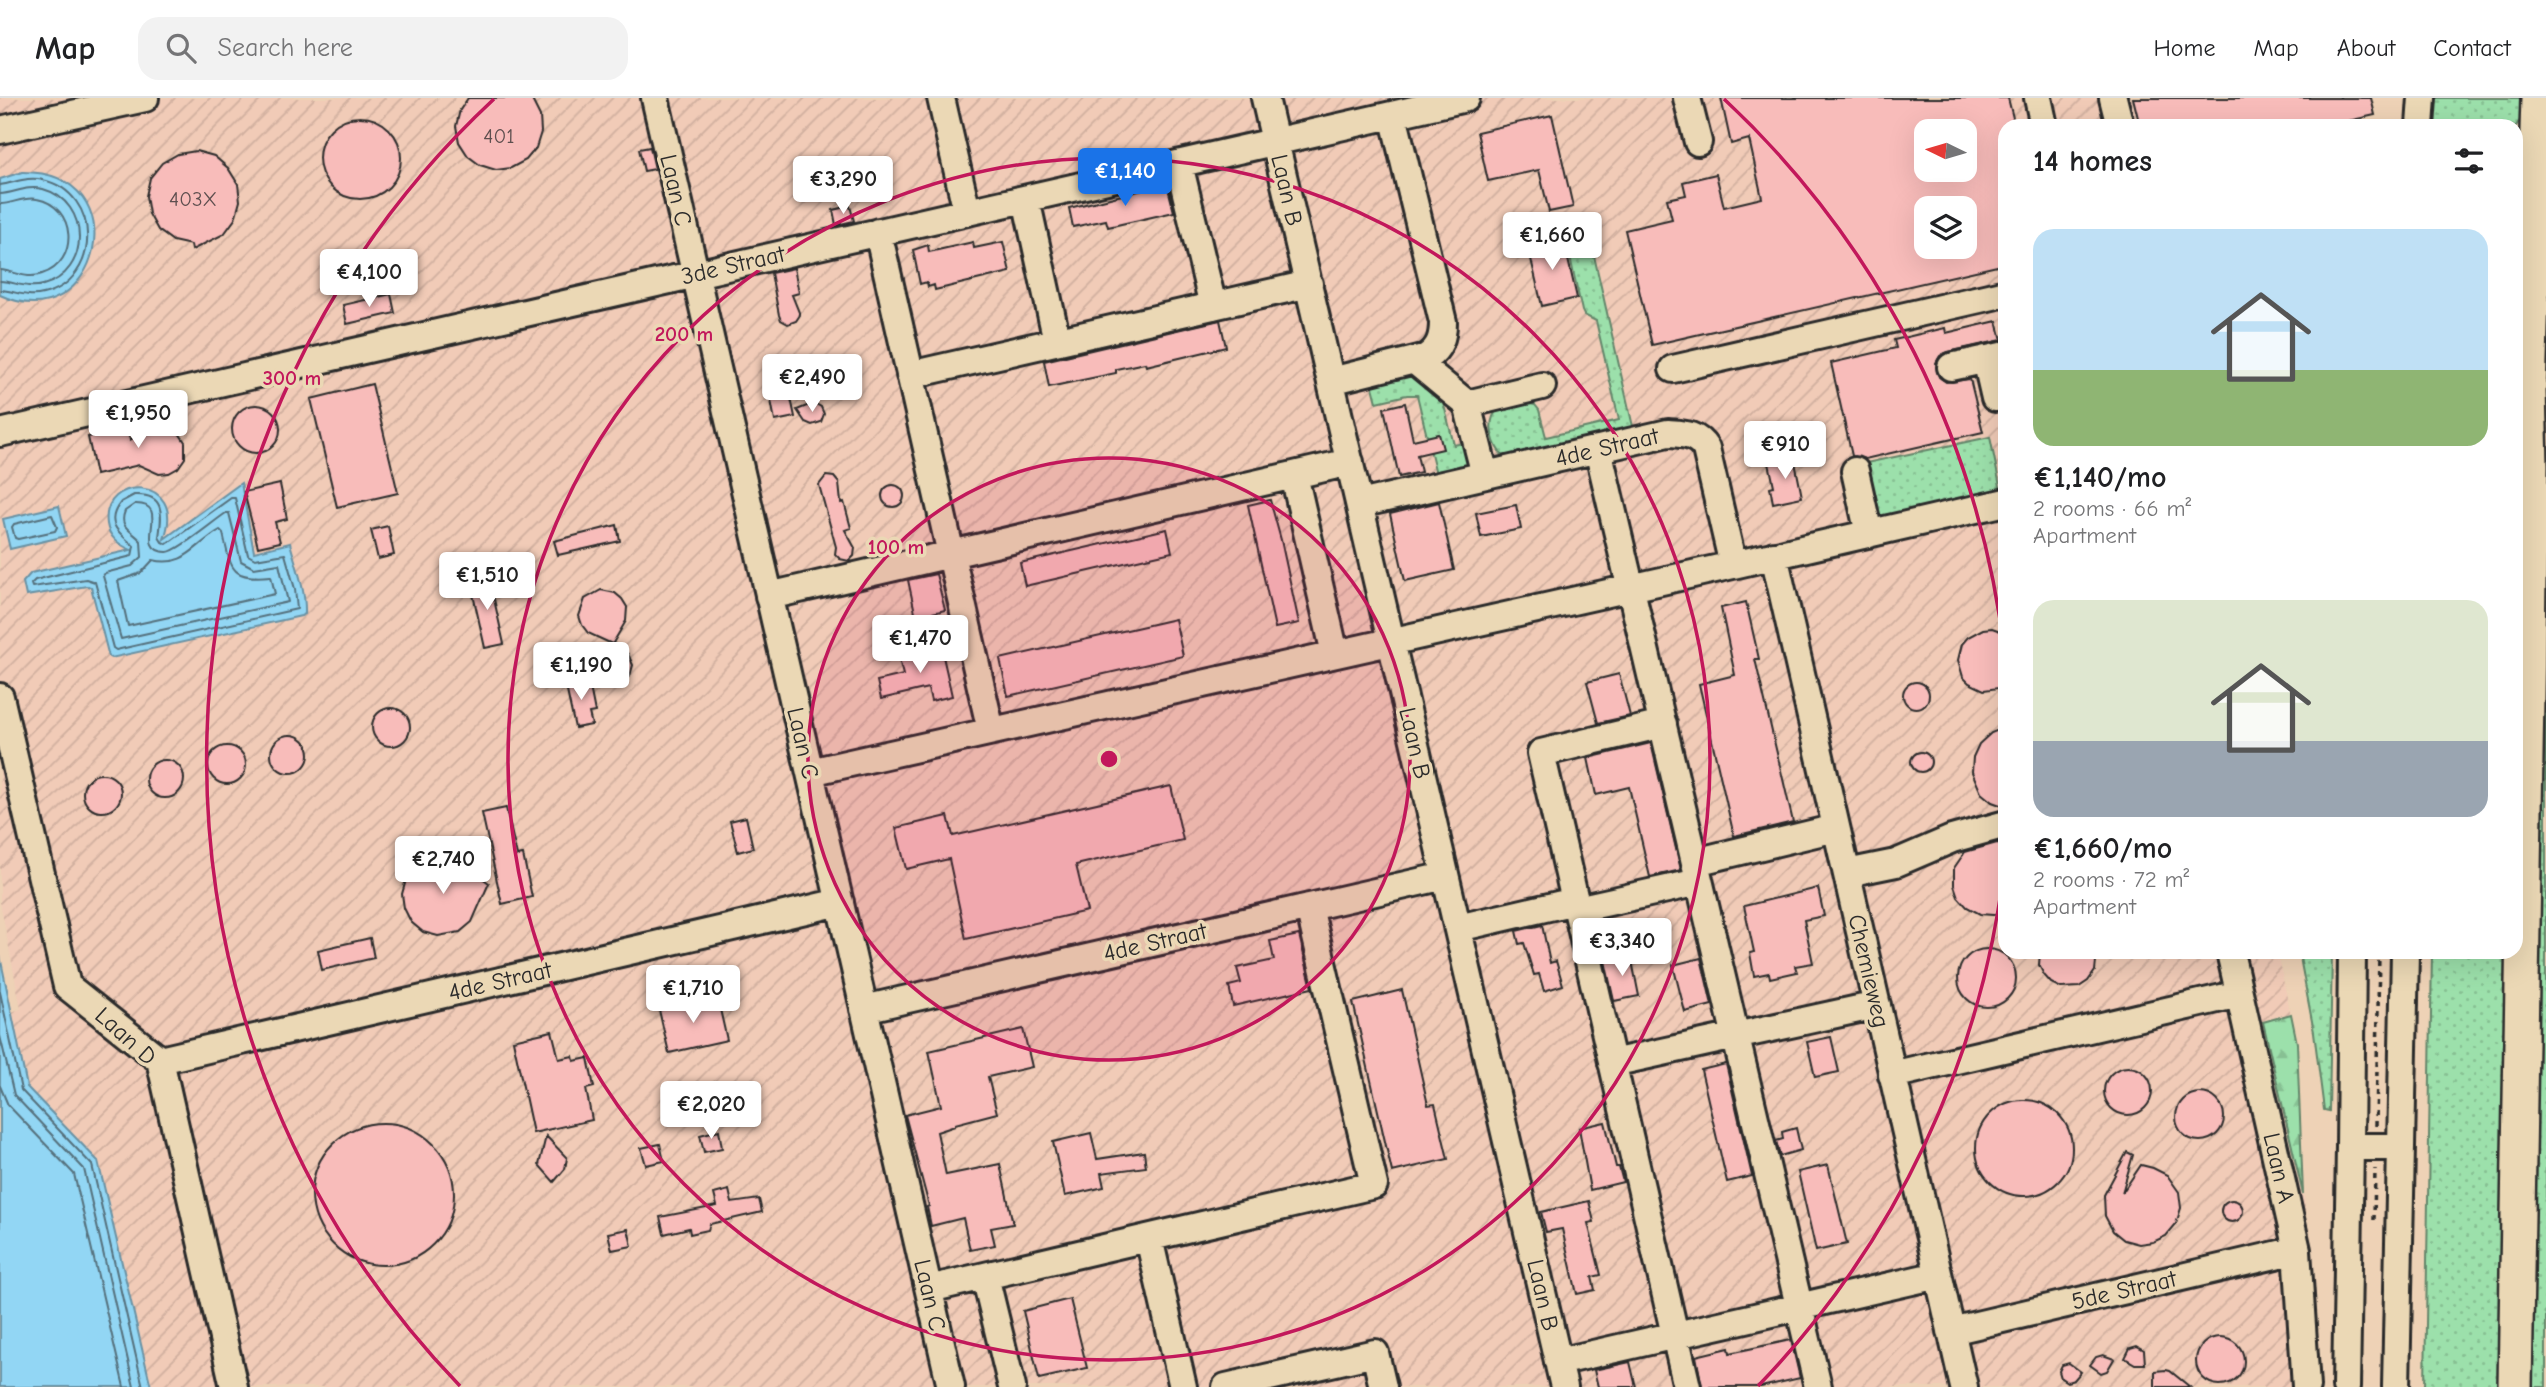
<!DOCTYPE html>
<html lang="en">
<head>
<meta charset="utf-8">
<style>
	:root { --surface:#fff; --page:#f2f2f2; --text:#202124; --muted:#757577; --line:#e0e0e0; --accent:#1a73e8 }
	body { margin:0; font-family:"Comic Neue",sans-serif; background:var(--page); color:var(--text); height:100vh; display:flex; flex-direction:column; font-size:26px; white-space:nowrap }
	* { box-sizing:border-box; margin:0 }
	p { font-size:23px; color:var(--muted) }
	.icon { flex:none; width:38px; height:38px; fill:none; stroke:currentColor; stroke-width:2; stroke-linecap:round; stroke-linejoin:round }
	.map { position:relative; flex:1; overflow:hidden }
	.drawer { position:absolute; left:1998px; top:21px; width:525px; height:840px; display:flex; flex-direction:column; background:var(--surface); border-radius:21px; box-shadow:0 7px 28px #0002 }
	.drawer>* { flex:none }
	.needle { width:46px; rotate:275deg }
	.tools { position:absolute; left:1914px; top:21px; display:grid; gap:14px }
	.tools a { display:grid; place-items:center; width:63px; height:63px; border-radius:14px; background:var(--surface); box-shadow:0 7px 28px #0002; font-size:35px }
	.price { position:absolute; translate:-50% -60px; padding:0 16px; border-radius:7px; background:#fff; color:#222; font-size:23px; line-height:46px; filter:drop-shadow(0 2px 4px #0008) }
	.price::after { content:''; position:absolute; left:50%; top:42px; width:21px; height:16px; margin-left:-10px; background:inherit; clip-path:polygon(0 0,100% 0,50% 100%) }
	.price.selected { background:var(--accent); color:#fff }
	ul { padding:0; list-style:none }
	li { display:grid; align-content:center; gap:14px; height:371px; padding:0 35px }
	li span { display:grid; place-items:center; height:217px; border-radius:21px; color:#555 }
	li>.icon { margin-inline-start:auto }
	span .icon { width:126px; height:126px; fill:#fffc; stroke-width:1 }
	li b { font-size:30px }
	h2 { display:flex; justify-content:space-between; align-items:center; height:84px; padding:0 35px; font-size:30px }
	header { display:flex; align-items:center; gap:42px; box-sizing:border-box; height:98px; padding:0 35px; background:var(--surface); border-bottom:2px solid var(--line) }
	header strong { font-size:33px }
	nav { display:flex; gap:38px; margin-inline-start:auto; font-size:24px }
	.search { width:490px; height:63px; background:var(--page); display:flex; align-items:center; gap:18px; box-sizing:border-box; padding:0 24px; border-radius:21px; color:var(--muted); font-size:26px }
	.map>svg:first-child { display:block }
	.industrial { fill:url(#industrial-furrows); fill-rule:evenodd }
	.grass { fill:url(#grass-dots); stroke:#64866b; stroke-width:2 }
	.forest { fill:url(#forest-firs); stroke:#64866b; stroke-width:2 }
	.water { fill:#92d6f4; stroke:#6992a4; stroke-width:2 }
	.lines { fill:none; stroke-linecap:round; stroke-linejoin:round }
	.shore { stroke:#546f7b; stroke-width:2 }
	.building { fill:#f8bcba; stroke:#2b2b2b; stroke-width:2; fill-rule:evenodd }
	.minor-casing { stroke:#2b2b2b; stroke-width:32 }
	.major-casing { stroke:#2b2b2b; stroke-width:38 }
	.path { stroke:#2b2b2b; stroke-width:3.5; stroke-dasharray:5 5; stroke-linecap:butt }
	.minor { stroke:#ebd8b5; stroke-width:26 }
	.major { stroke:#ebd8b5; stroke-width:33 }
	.ring { fill:none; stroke:#c2185b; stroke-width:3.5 }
	.labels { text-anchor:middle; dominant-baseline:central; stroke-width:7; stroke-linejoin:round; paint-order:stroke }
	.number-label { font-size:21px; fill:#5e4f4f }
	.street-label { font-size:24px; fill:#2b2b2b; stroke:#ebd8b5 }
	.centre { fill:#c2185b; stroke:#ebd8b5; stroke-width:3.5 }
	.ring-label { font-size:21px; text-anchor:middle; font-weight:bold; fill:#c2185b; stroke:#ebd8b5; stroke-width:7; stroke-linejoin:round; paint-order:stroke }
</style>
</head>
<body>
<header>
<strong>Map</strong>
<div class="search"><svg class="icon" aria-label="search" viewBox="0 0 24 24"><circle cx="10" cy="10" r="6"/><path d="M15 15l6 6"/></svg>Search here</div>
<nav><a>Home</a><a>Map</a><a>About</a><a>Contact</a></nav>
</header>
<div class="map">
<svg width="2546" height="1289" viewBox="0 0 2546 1289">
	<defs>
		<pattern id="industrial-furrows" width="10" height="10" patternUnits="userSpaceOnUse" patternTransform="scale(1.75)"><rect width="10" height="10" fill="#f1cbb7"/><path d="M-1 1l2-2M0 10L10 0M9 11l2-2" fill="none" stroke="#cfae9e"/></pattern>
		<pattern id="grass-dots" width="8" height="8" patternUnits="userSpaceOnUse" patternTransform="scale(1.75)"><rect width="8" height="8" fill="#9ce0ab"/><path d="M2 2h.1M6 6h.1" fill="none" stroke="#87c093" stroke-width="1.8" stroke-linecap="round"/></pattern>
		<pattern id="forest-firs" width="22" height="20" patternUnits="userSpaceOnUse" patternTransform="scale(1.75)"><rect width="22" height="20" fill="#9ce0ab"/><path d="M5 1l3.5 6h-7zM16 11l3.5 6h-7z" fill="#87c093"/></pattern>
	</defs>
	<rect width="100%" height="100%" fill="#eed2b6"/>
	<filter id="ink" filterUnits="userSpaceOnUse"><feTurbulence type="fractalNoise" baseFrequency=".0143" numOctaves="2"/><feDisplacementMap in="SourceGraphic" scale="14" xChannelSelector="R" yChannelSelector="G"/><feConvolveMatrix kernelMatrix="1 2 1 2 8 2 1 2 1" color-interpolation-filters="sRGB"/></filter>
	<g filter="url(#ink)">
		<!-- industrial -->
		<path class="industrial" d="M0,0h2234l6,28h-234v826h271l20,91 16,344h-2162l-53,-226 -71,-74 -16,-75 10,-3 -21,-107zM1927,33h38v39h-38zM1927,110h38v39h-38z"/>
		<!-- grass -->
		<path class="grass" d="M2431,0h100v6l-15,22h-86z
			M1589,136l45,197 -129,27c-12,-11 -20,-36 -7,-49l27,-6 10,2 4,5 7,27 73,-17 -23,-99 -12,-6 -2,-4 -16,-72z
			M1410,275l28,19 7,17 9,36 18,-4 5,23 -41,10 -19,-79h-10l-30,7 -5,-19z
			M2546,334v955h-17z
			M1990,339l12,59 -124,26 -12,-59z
			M2299,854h33l-3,159 -5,-1 -10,-78z
			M2432,854h74l-7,435h-74z"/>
		<!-- forest -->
		<path class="forest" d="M2291,916l6,29 6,151 -40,-172z"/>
		<!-- water -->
		<path class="water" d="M22,74c119,-1 77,169 -22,123v-116z
			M241,385l13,69 36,-9c6,23 16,47 15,71l-4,2 -190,42 -2,-1 -18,-70 -4,-1 -61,10 -3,-14 8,-9 100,-23c-11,-5 -22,-12 -24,-26 -7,-50 81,-50 57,15z
			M59,408l7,30 -56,13 -7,-30z
			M0,858l27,131 71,74 53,226h-151z"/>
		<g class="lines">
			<!-- shore -->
			<path class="shore" d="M0,87c15,-2 27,-9 43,-5 59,13 59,101 0,114 -16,4 -28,-3 -43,-4
				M0,96c15,-1 27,-9 43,-5 48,13 48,84 0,96 -16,4 -28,-3 -43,-4
				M0,106c13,0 24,-8 37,-5 39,7 43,63 5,75 -15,6 -27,-3 -42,-4
				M134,397c32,-2 28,20 25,42l3,5 5,2 64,-46h4l13,57 7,4 30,-5 10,35 2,20 -181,41 -3,-2 -18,-66 -9,-3 -54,8 -1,-3 4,-4 97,-24 2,-10c-16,-14 -30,-23 -13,-44z
				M135,406c39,-1 -5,47 32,48 9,1 48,-32 59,-39h3l12,48 13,7 25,-4 9,38 -167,37 -18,-63 2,-3 27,-7 10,-9 -1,-16c-9,-11 -23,-13 -16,-30z
				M52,417l5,12 -2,4 -37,8 -3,-1 -3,-11 2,-3z
				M220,432l3,3c8,36 7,47 48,43l4,18 -147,32 -10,-45 23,-8 12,-13c32,8 42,-16 67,-30z
				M0,894l21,98 71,75 51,222
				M0,938l14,59 70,74 50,218
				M0,988l8,19 66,69 50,213"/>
		</g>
		<!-- building -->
		<path class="building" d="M468,0h63l9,18 1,16 -5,16 -10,12 -15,8 -15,2 -16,-5 -12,-9 -9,-14 -3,-16 4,-16z
			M1721,0h287l7,28h-9v138l-354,81 -27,-115 47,-11 -5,-20 19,-4 -3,-13 33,-8 8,33 38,-9 -13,-59 -18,5zM1927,33h38v39h-38zM1927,110h38v39h-38z
			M2133,0h238l4,17 -49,11h-186z
			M1552,17l21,92 -24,5 -10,-42 -51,11 -11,-49z
			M319 60a41 41 0 1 1 82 0a41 41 0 1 1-82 0Z
			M650,49l5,22 -11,2 -5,-22z
			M196,53l18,5 14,12 10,16 2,17 -5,18 -11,15 -32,16 -1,-5 -18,-4 -15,-11 -9,-16 -3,-18 4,-18 12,-15 16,-9z
			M1167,86l7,28 -66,15 -2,-7 -33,7 -4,-19z
			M850,108l4,15 -18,4 -3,-15z
			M1563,140l14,60 -35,8 -14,-60z
			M973,144l1,6 29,-6 7,30 -75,18 -1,-5 -6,2 -1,-5 -7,2 -7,-34 15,-5 1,7z
			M794,170l5,25 -7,2 8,20 -4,6 -8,3 -7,-4 -2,-5 -8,-42z
			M391,196l4,19 -48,11 -4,-19z
			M1220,222l6,27 -80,19 -1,-3 -29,6v4l-67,14 -5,-26z
			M1997,223l5,19 -54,12 -8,4 -4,7 3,14 7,5 24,-3 13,53 -118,27 -13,-3 -21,-93 65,-15 -2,-8 51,-12 1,5z
			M372,286l26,109 -61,14 -26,-108z
			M784,289v3l5,-1 6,28 -20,4 -6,-31z
			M814,305l7,4 3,7 -3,8 -9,3 -7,-3 -8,-12z
			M1405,305l8,37 26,-6 4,15 -26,6 4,17 -22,5 -15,-69z
			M232 331a24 24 0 1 1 48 0a24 24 0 1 1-48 0Z
			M163,326l14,6 8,12v16l-7,10 -9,5 -10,1 -20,-9 -43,10 -8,-38 39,-9 3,12 19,-12z
			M1794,359l8,40 -29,6 -3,-16 4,-1 -5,-23z
			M826,378l8,1 5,6 2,20 3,-1 7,26 -6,2 10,18 -1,8 -5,5 -9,-2 -5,-5 1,-7 -17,-62z
			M280,386l7,35 -12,3 5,20 -22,5 -14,-55z
			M882 398a11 11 0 1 1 22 0a11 11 0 1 1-22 0Z
			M1270,402l11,40 18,83 -24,5 -27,-123z
			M1439,404l15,68 -49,11 -15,-67z
			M1516,407l5,24 -40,8 -5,-24z
			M617,427l3,16 -62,14 -4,-14z
			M388,428l6,29 -16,4 -7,-29z
			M1167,431l5,23 -147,34 -5,-23z
			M936,476l9,36 -29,7 -8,-37z
			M489,479l15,67 -19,4 -15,-67z
			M601,492l14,3 7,6 5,8 -1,14 -13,22 15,11 5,11 -3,11 -9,6 -23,-4 4,-20 10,-14 -24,-11 -6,-8 -3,-9 6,-17z
			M1746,504l13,57h-4l38,163 -59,14 -35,-152 36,-9 -14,-67z
			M1175,521l8,37 -175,40 -8,-37z
			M1992,530l14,5v54l-22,3 -15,-7 -6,-6 -5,-17 4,-16 6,-7 15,-8z
			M940,545l12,53 -21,5 -3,-13 -47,11 -4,-18 26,-6 -4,-16 5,-1 -1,-5z
			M1619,576l11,42 -32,7 -11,-41z
			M588,579l7,35 -6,1 3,12 -17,3 -10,-46z
			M1903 597a13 13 0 1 1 26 0a13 13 0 1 1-26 0Z
			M372 629a19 19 0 1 1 38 0a19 19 0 1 1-38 0Z
			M2006,629v80l-14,-5 -11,-9 -9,-21 1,-15 6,-13 12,-11z
			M271 656a19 19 0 1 1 38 0a19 19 0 1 1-38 0Z
			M1651,645l30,127 -31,7 -21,-90 -33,8 -8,-37z
			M208 667a19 19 0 1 1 38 0a19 19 0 1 1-38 0Z
			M1911 664a10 10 0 1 1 20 0a10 10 0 1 1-20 0Z
			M146 681a19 19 0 1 1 38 0a19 19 0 1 1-38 0Z
			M83 695a19 19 0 1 1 38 0a19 19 0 1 1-38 0Z
			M1171,688l12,54 -107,25 11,46 -121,28 -17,-80 -43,10 -10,-41 52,-12 5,20z
			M506,710l11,48 6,-1 9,42 -30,7 -20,-91z
			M746,719l7,31 -15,4 -8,-31z
			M1997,745l9,2v68l-13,2 -13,-1 -13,-7 -9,-10 -4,-12v-17l11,-16z
			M444,759l17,5 28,21 -17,39 -12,10 -22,4 -15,-4 -12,-10 -7,-14 -2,-14 4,-14 10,-13 12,-8z
			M1818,790l6,28 -20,4 9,43 -18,3 2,6 -27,6 -1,-5 -15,3 -4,-23 4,-1 -10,-46z
			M1542,827l8,38 6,-2 7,24 -19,6 -5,-17 -5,1 -10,-32 -5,1 -3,-13z
			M1299,837l13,53 -79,18 -4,-20 12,-3 -4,-15 37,-8 -4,-19z
			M370,840l4,20 -52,12 -4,-20z
			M1958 880a29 29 0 1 1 58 0a29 29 0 1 1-58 0Z
			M2040,854h57l-2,19 -7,10 -9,6 -18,1 -10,-5 -7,-8 -5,-10z
			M1631,858l8,40 -25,5 -9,-40z
			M1701,860l11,47 -27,7 -12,-47z
			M1402,892l26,115 7,-1 13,55 -56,13 -39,-170z
			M717,898l10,44 -58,13 -10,-43z
			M1023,931l9,38 -44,10 9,36 -42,11v2l-18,6 9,43 54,-11 13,60 -22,4 4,17 -25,5 -7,-32 -32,8 -4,-19 2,-1 -24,-91 36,-9 -12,-55z
			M552,933l7,28 14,-3 1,5 14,-3 6,29 -8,2 6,31 -59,13 -20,-93z
			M1831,939l8,35 -24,5 -8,-35z
			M1726,966l26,112 -25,6 -26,-112z
			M2104 993a24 24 0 1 1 48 0a24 24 0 1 1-48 0Z
			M2176 1019a24 24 0 1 1 48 0a24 24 0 1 1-48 0Z
			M1976 1050a48 48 0 1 1 96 0a48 48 0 1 1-96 0Z
			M1605,1024l11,45h3l4,15 -33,8 -11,-62z
			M312 1096a71 71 0 1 1 142 0a71 71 0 1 1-142 0Z
			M1796,1030l5,22 -21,6 -4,-15 7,-2 -1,-7z
			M719,1032l3,18 -18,4 -4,-17z
			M1091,1035l6,26 47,-7 2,15 -45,6 3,14 -39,9 -12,-54z
			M546,1038l21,22 -2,11 -11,13 -15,-17z
			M660,1046l4,17 -18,4 -5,-17z
			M2127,1054l6,3 -11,38 19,-28 12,3 14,7 12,17 2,16 -5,16 -10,12 -13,6 -14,2 -15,-4 -11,-9 -8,-15 -1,-21z
			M1828,1067l19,79 -31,7 -18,-79z
			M729,1092l3,13 27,-4 3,13 -52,12 -2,6 -18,4 -1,-6 -25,6 -4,-17 57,-11 -3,-12z
			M2221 1113a11 11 0 1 1 22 0a11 11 0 1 1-22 0Z
			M1589,1103l5,21 -6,1 13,52 -9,2 3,13 -18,4 -15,-65 -16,3 -5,-20z
			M628,1131l4,17 -20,4 -4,-17z
			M1070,1201l17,69 -48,11 -16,-68z
			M2196 1263a24 24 0 1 1 48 0a24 24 0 1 1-48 0Z
			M1791,1242l9,38 -39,9h-59l-6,-31 33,-8 1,5z
			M2137,1248l7,4 1,14h-10l-10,-6 5,-10z
			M2103,1257l11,4 -7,12 -6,2 -11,-8 6,-8z
			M1630,1264l6,25h-38l-4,-17z
			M2069,1265l12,9 -7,8 -7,2 -6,-4 -2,-7 3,-6z
			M2166,1272l4,1 20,16h-35v-16z"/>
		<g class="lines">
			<defs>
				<path id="minor" d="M655,0l296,1289
					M941,0l26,114
					M1265,0l299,1289
					M1687,0l11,44
					M2038,0l6,28
					M2113,0l7,28
					M2420,28l2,-28
					M0,32l145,-32
					M1179,66l34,142
					M1026,101l31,142
					M878,134l113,499
					M1986,261l9,39
					M1415,263l52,43 18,71
					M1951,269l55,-12
					M1673,271l333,-76
					M910,277l399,-91
					M1331,283l96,-24c13,-9 16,-20 16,-35l-50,-207
					M1467,306l75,-18
					M0,335l1466,-335
					M1598,351l220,938
					M1855,373l14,63
					M1294,377l41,179
					M1360,406l308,-71c16,1 29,1 38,16l27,116 273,-63
					M1774,457l190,832
					M769,498l581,-134
					M0,599l67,289 93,74 74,327
					M1663,626l-122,29 146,634
					M810,674l923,-207
					M1695,764l141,-34
					M1847,775l49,-10 56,-24 54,-15
					M1577,811l122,-27
					M1458,830l117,-27
					M2230,854l67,298 9,137
					M864,911l581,-133
					M160,962l680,-158
					M1612,965l265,-58
					M1892,977l347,-81
					M2350,1049l2,-195
					M2401,1049l4,-195
					M1149,1140l34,149
					M985,1178l27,111
					M929,1191l445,-104 -65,-278
					M1951,1233l346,-81
					M1558,1264l380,-87
					M1226,1289l149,-34 8,34
					M2346,1289l4,-240h51l-5,240"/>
				<path id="major" d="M2515,1289l16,-921 -2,-74 9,-294"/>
			</defs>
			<!-- minor casing -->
			<use href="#minor" class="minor-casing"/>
			<!-- major casing -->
			<use href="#major" class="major-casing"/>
			<!-- path -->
			<path class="path" d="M2376,1028l3,-174
				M2374,1122l1,-51"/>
			<!-- minor -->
			<use href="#minor" class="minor"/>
			<!-- major -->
			<use href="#major" class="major"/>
		</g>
	</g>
	<!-- distance rings -->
	<circle cx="1109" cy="661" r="301" fill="#c2185b" fill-opacity=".12"/>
	<g class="ring">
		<circle cx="1109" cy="661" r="301"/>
		<circle cx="1109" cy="661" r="601"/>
		<path d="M2005 763A902 902 0 0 1 1758 1288M460 1288A902 902 0 0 1 494 1M1724 1A902 902 0 0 1 2005 559"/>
	</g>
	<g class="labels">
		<!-- number labels -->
		<g class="number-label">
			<text x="499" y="38">401</text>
			<text x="193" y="101">403X</text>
		</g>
		<!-- street labels -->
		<g class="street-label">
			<text transform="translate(676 92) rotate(77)">Laan C</text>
			<text transform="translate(1287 92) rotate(77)">Laan B</text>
			<text transform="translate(733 167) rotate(-13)">3de Straat</text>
			<text transform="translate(1607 349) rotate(-13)">4de Straat</text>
			<text transform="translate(803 645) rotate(77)">Laan C</text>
			<text transform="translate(1415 645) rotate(77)">Laan B</text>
			<text transform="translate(1155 844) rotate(-13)">4de Straat</text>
			<text transform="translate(1869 873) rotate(77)">Chemieweg</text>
			<text transform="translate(500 883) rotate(-13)">4de Straat</text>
			<text transform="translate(126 938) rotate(42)">Laan D</text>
			<text transform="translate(2279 1070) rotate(77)">Laan A</text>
			<text transform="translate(2124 1192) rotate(-13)">5de Straat</text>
			<text transform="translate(930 1197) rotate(77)">Laan C</text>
			<text transform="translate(1543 1197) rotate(77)">Laan B</text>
		</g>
	</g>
	<circle cx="1109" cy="661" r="10" class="centre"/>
	<g class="ring-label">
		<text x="684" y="243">200 m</text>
		<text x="292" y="287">300 m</text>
		<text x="896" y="456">100 m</text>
	</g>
</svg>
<div class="tools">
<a><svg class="needle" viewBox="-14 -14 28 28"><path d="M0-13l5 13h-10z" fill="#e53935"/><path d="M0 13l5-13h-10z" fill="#757577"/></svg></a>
<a><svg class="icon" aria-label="layers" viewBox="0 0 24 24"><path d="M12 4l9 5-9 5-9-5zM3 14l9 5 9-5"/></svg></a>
</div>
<b class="price selected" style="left:1125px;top:110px">€1,140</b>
<b class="price" style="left:843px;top:118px">€3,290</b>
<b class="price" style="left:1552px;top:174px">€1,660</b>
<b class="price" style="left:369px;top:211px">€4,100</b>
<b class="price" style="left:812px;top:316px">€2,490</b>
<b class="price" style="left:138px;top:352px">€1,950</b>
<b class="price" style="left:1785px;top:383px">€910</b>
<b class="price" style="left:487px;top:514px">€1,510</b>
<b class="price" style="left:920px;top:577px">€1,470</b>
<b class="price" style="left:581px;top:604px">€1,190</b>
<b class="price" style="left:443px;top:798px">€2,740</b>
<b class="price" style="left:1622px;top:880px">€3,340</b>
<b class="price" style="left:693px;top:927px">€1,710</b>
<b class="price" style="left:711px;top:1043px">€2,020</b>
<section class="drawer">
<h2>14 homes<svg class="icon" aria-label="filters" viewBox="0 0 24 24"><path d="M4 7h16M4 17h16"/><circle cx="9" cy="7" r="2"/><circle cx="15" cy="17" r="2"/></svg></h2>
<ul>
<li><span style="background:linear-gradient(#bfe0f5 65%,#8fb573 0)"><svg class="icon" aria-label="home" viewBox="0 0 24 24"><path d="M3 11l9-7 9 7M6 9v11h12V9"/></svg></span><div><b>€1,140/mo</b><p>2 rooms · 66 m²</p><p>Apartment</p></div></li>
<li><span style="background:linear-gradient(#dfe7d0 65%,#9aa5b1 0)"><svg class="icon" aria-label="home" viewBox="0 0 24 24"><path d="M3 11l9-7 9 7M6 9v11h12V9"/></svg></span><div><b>€1,660/mo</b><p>2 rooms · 72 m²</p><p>Apartment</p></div></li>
</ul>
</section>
</div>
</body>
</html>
